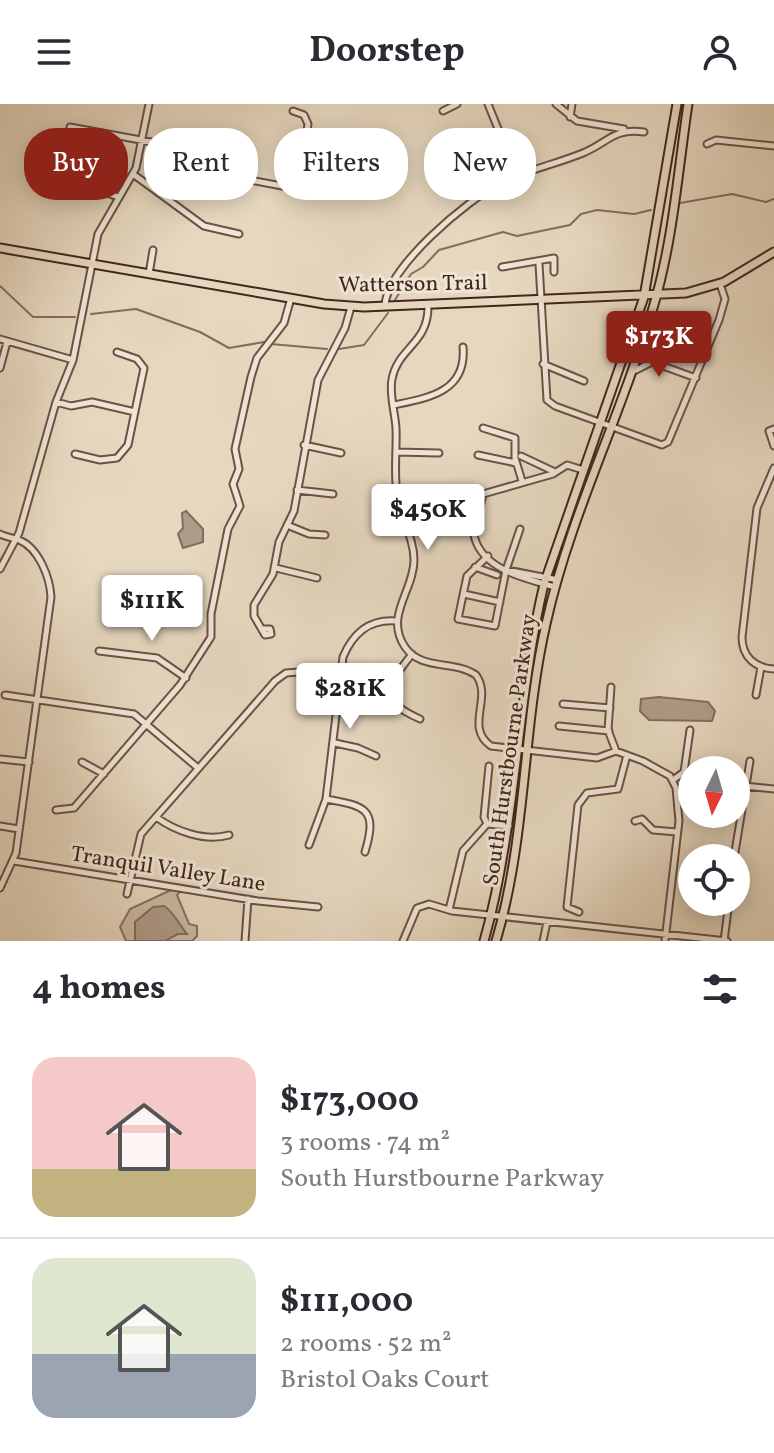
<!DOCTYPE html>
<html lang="en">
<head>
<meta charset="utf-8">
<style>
	:root { --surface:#fff; --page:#f2f2f3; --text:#2b2b33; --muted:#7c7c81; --line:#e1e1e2; --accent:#8f2418 }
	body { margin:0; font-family:Vollkorn,serif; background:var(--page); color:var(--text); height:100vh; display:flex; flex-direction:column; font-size:30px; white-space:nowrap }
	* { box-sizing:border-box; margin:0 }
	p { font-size:26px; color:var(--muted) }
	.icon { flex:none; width:44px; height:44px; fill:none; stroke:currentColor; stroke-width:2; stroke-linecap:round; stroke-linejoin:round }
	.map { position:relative; height:837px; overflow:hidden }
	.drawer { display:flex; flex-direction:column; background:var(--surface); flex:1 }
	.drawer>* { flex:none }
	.guide { position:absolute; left:24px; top:24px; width:726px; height:72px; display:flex; gap:16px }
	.needle { width:52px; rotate:185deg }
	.controls { position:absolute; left:678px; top:652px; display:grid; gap:16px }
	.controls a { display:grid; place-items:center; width:72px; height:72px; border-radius:50%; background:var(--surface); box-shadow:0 4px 20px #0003; font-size:40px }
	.price { position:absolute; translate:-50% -68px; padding:0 18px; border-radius:8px; background:#fff; color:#222; font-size:26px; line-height:52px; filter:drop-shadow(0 2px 4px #0008) }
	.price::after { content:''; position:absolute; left:50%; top:48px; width:24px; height:18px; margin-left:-12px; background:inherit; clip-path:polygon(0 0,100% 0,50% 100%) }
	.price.current { background:var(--accent); color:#fff }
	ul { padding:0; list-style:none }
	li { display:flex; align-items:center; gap:24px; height:200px; padding:0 32px }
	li+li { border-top:2px solid var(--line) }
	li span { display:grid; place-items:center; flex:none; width:224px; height:160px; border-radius:24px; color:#555 }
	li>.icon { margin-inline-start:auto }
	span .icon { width:96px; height:96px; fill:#fffc; stroke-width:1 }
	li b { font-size:34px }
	h2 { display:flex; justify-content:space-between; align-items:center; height:96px; padding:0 32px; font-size:34px }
	.tag { padding:0 28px; border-radius:32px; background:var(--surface); box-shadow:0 4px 20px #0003; font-size:28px; line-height:72px }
	.tag.current { background:var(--accent); color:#fff }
	header { display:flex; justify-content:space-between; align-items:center; height:104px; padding:0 32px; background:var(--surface); font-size:36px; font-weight:700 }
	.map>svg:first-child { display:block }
	.green { fill:#cab9a3; stroke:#867060; stroke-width:2 }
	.water { fill:#ae9b88; stroke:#836c5d; stroke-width:2 }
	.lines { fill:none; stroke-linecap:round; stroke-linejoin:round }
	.stream { stroke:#836c5d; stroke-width:2 }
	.minor-casing { stroke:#6b5246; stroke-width:9 }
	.major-casing { stroke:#42261d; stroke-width:11 }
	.minor { stroke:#efe5d5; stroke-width:5 }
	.major { stroke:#e6d7bf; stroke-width:7 }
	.labels { text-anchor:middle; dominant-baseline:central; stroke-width:6; stroke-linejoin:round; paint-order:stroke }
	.street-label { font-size:22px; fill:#42261d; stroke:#efe5d5 }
</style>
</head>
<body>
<header><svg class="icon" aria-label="menu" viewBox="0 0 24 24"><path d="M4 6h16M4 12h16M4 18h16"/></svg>Doorstep<svg class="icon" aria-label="person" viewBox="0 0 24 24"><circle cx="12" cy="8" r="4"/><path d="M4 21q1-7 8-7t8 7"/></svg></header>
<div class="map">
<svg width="774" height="837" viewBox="0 0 774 837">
	<rect width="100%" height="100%" fill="#e6d7bf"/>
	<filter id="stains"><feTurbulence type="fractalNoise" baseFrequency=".0025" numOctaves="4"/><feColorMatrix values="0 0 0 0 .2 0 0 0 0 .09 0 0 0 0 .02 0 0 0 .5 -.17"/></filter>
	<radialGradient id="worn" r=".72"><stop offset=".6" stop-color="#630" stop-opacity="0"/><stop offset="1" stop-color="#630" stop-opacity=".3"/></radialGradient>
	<!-- green -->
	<path class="green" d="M173,785l8,2 -4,4 12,29 8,2v10l-5,5h-66l-6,-14 10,-18z"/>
	<!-- water -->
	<path class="water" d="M186,407l17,18v13l-20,6 -5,-14 5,-6 -1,-15z
		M659,593l49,5 7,9 -3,10 -63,-1 -9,-9 1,-12z
		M164,802c10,6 16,20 23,28h-9l-13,7h-30v-19l18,-15z"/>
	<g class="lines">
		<!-- stream -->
		<path class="stream" d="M680,99l52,-9 34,8 8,-3
			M0,182l33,31h42
			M395,196l16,-26 12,-7 16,-17 64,-18 14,4 53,-11 11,-11 16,-4 37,4 17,-4
			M91,210l45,-5 64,23 29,16 35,-6
			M271,240l56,5
			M339,245l25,-4 24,-32"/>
		<defs>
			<path id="minor" d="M488,0l29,72
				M556,0l21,17 47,8
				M443,7l14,-7
				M570,13l2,-13
				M70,23l125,23 44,28 59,11 10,-65 -4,-9 -11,-4
				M707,40l9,-4 58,6
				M133,70l71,52 35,8
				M248,76l3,-20
				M89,82l29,11
				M539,160l8,136 8,6 107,39 6,-3 51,-122 6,-21 -5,-15
				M502,163l52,-9v14
				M149,170l4,-24
				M428,201c1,39 -30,42 -36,74 -3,16 3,33 4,49 1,25 -3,49 2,73 4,20 16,38 16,59 0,31 -30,56 -9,87 16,24 50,13 71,28 17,23 -12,52 15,71l106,12 19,-7 27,10 27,15 6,12 3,33 -14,120
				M385,202c1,-38 83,-107 116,-123 26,-13 55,-19 82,-30 26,-11 30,-25 61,-21
				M0,235l73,21
				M543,260l41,17
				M0,264l7,-26
				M634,267l18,-9 44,16
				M56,298l15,4 21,-4 43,10
				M394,301c34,-7 73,-13 69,-58
				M483,324l32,10v20l7,23
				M774,325l-5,2 5,15
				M304,341l37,8
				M396,348l43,1
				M75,350l25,6 17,-2 11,-13 16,-77 -7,-9 -20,-7
				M478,351l38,8
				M521,352l34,16
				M774,364l-17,40 -15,129c0,20 13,31 32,32
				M297,386l36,4
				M405,417l23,-9
				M287,421l22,9 16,1
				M0,430c6,3 13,4 19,6 20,8 31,38 32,57l-35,256 -16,35
				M488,452l-21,20 -9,43 37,7 11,-56 14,-41
				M475,463l22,8
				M276,464l41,10
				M0,465l19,-36 37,-131 17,-42 25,-126 38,-66 13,-64
				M507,466l51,10
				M555,483c-27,-8 -70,-16 -80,-48 -4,-11 6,-33 8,-45l70,-20 14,-9 16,5
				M464,490l36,8
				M262,525h8l1,5 -6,1 -11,-19v-11l19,-31 6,-32 15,-31 24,-131 27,-52 6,-21
				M99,547l58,7 29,20
				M412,550c-25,32 -35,46 8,65
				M611,583l-3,43 8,21
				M5,591l129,19 64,54
				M756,591l5,-28
				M563,600l47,4
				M559,622l50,5
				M335,639l23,5 18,8
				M0,655l29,3
				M82,658l22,12
				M673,676l11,-8 6,-42
				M744,682l30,3
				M326,695c40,7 52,10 39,53
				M56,706l18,-2 106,-123 31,-48v-23l17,-85 12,-23 -7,-22 6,-15 -4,-20 16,-72 6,-19 27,-35 7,-25
				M156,713c19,14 49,25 73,18
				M635,717l7,-2 11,11 24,2
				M487,720l22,2
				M0,722l19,3
				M309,741l17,-46 17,-142c10,-24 26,-38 53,-36
				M734,754l16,-97
				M14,757l244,40 60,6
				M127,790l14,-60 134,-153 11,-8 13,-1
				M449,806l14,-59 24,-27 -3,-7 5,-51
				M579,808l-12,-5 11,-102 9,-12 31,-4 9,-34
				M245,837l3,-42
				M403,837l14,-33 12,-4 23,7 275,30
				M543,837l4,-19
				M724,837l5,-39"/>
			<path id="major" d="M0,144l324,56 40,3 322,-14 38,-11 50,-30
				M484,837c33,-117 32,-239 60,-357l100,-287 33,-193
				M496,837c31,-104 26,-212 50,-317 24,-109 76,-210 107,-316 20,-66 25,-137 35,-204"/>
		</defs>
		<!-- minor casing -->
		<use href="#minor" class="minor-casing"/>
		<!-- major casing -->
		<use href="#major" class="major-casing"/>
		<!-- minor -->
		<use href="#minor" class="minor"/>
		<!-- major -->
		<use href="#major" class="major"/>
	</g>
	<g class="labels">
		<!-- street labels -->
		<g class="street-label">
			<text transform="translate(413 181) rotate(-1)">Watterson Trail</text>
			<text transform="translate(511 646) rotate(-82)">South Hurstbourne Parkway</text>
			<text transform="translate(168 766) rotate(9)">Tranquil Valley Lane</text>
		</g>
	</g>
	<rect width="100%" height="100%" filter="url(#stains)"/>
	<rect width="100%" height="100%" fill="url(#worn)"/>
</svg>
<div class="controls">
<a><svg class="needle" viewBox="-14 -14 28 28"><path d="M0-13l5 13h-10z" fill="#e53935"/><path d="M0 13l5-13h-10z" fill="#7c7c81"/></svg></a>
<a><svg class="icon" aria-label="locate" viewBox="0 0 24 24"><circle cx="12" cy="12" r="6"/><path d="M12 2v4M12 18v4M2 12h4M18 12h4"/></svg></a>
</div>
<b class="price current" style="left:659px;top:275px">$173K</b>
<b class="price" style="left:428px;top:448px">$450K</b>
<b class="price" style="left:152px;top:539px">$111K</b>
<b class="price" style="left:350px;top:627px">$281K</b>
<div class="guide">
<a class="tag current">Buy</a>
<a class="tag">Rent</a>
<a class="tag">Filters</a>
<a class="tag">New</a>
</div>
</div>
<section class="drawer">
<h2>4 homes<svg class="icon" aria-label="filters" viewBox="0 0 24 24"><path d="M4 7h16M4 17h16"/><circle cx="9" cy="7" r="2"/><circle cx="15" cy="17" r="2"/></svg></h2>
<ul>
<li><span style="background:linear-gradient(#f6c9c9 70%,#c2b280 0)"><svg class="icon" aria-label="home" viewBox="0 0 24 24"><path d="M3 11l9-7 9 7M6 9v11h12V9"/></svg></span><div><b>$173,000</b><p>3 rooms · 74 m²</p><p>South Hurstbourne Parkway</p></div></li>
<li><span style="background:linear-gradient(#dfe7d0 60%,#9aa5b1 0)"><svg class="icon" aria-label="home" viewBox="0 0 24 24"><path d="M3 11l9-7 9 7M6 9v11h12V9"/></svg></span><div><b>$111,000</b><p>2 rooms · 52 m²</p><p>Bristol Oaks Court</p></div></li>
</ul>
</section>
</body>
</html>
